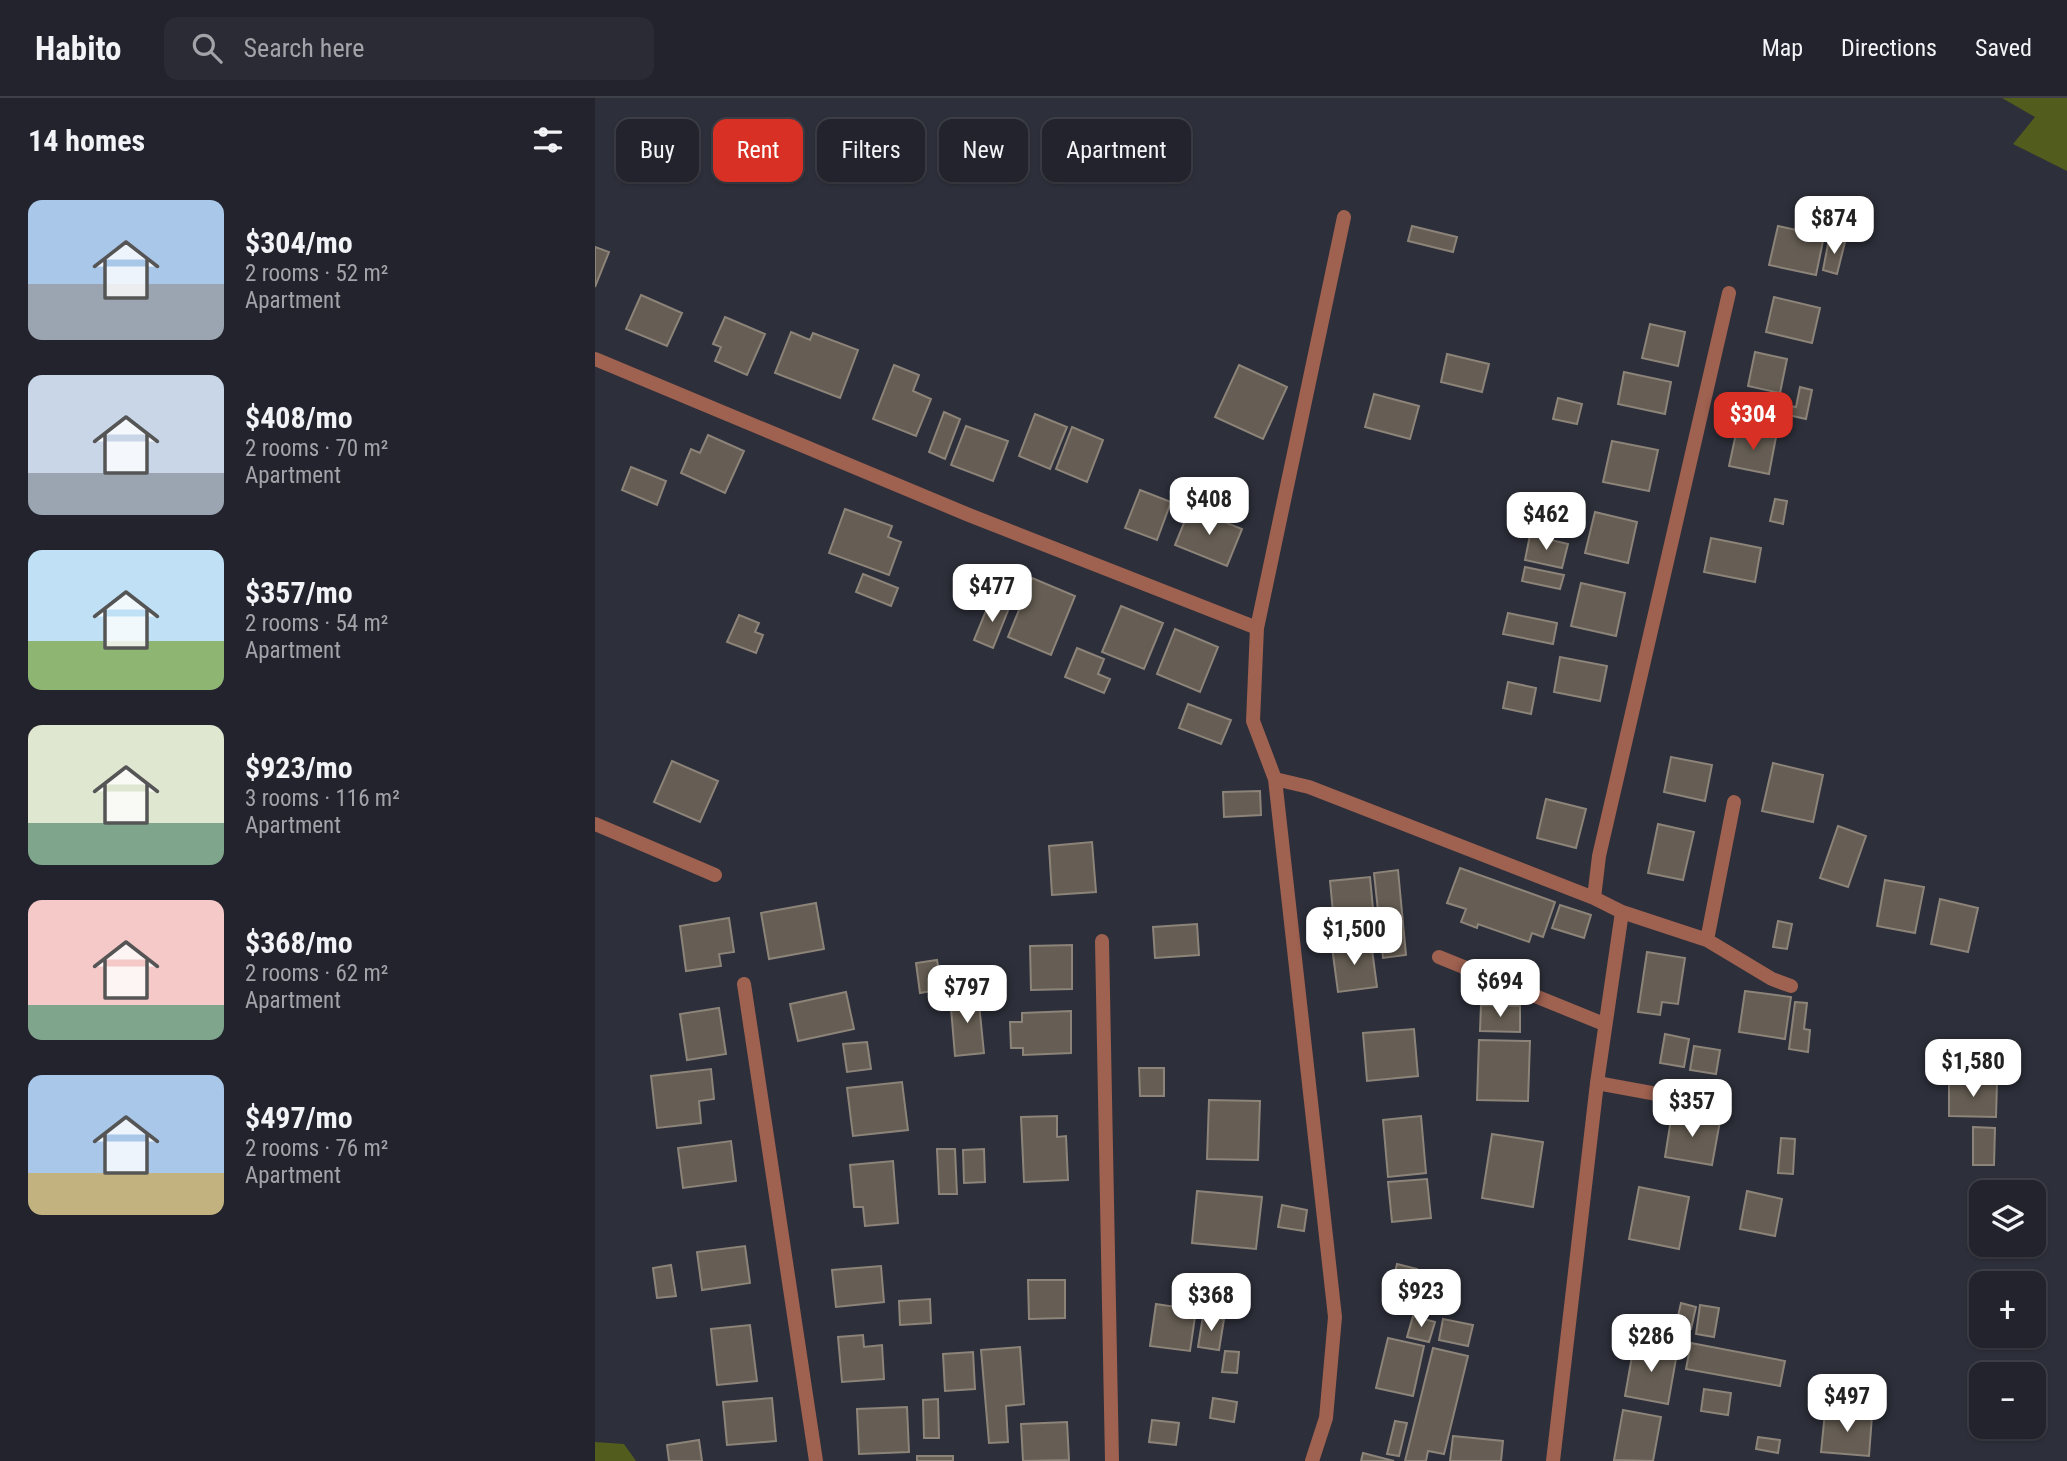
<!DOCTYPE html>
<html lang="en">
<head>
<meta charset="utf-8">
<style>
	:root { --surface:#22232c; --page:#2a2b34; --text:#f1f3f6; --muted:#a2a4a9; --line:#3f4048; --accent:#d93025 }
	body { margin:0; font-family:"Roboto Condensed",sans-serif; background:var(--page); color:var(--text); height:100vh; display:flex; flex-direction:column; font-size:26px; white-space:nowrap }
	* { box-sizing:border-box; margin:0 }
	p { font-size:23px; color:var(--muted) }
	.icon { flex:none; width:38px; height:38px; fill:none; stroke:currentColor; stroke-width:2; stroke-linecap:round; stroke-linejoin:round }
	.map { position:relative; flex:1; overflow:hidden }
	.panel { display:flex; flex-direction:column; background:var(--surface); width:595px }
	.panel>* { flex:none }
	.banner { position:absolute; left:21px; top:21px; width:665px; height:63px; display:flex; gap:14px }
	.controls { position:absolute; left:1374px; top:1082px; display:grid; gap:14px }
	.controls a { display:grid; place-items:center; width:77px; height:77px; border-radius:14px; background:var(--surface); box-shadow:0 2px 5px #0004,0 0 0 2px var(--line); font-size:35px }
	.price { position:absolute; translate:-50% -60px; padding:0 16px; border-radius:14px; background:#fff; color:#222; font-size:23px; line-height:46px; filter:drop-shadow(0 2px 4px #0008) }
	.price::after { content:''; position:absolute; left:50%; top:42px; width:21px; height:16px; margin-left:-10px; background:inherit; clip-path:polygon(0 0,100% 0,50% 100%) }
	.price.on { background:var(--accent); color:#fff }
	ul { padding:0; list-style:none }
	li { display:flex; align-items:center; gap:21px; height:175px; padding:0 28px }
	li span { display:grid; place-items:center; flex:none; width:196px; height:140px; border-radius:14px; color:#555 }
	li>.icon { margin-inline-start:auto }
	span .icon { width:84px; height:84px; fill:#fffc; stroke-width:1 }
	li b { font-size:30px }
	h2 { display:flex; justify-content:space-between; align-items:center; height:84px; padding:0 28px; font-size:30px }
	.tag { padding:0 24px; border-radius:14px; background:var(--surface); box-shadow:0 2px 5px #0004,0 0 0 2px var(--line); font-size:24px; line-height:63px }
	.tag.on { background:var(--accent); color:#fff }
	header { display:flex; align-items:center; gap:42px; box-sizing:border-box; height:98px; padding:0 35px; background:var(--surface); border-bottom:2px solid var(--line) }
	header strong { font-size:33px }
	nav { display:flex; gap:38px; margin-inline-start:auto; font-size:24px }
	.search { width:490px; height:63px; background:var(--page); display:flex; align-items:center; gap:18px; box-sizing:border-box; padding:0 24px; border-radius:14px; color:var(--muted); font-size:26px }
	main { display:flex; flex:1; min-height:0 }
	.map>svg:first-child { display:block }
	.green { fill:#525c1d }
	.building { fill:#665e54; stroke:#8c8379; stroke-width:2 }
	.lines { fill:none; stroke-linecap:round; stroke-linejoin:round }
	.minor { stroke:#9f6150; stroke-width:14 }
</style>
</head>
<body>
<header>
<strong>Habito</strong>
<div class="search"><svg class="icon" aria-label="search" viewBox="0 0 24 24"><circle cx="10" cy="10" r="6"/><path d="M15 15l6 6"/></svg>Search here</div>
<nav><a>Map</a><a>Directions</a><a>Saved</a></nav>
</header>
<main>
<section class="panel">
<h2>14 homes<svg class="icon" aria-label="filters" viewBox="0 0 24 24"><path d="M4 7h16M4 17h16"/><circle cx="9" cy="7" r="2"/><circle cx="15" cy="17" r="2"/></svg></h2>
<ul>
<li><span style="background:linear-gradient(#a9c7e8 60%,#9aa5b1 0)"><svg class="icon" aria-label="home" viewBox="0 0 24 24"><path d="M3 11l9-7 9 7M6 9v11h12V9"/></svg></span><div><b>$304/mo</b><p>2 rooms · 52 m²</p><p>Apartment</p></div></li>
<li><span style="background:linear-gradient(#c9d6e8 70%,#9aa5b1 0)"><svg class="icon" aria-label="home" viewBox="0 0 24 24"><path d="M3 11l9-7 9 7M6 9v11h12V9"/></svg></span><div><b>$408/mo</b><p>2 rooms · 70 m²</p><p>Apartment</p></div></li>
<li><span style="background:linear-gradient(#bfe0f5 65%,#8fb573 0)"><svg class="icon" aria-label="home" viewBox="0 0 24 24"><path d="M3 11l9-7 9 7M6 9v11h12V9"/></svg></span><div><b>$357/mo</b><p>2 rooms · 54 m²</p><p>Apartment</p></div></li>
<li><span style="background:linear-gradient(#dfe7d0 70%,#7fa58c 0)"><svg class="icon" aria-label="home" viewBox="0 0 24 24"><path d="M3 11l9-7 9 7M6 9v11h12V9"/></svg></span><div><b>$923/mo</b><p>3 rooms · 116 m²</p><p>Apartment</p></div></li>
<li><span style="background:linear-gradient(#f6c9c9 75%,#7fa58c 0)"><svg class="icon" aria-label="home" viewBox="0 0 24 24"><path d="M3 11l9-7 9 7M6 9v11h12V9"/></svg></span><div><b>$368/mo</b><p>2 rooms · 62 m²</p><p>Apartment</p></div></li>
<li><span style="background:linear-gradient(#a9c7e8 70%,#c2b280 0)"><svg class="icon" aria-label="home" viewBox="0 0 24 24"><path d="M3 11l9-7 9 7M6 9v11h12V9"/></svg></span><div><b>$497/mo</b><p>2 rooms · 76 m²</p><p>Apartment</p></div></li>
</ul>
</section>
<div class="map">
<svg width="1472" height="1363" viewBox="0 0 1472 1363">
	<rect width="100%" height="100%" fill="#2d2f3a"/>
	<!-- green -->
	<path class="green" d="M1407,0h65v73l-54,-27 22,-27z
		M0,1344l29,2 12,17h-41z"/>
	<!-- building -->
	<path class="building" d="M817,128l45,11 -4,15 -45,-11z
		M1183,128l46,10 -8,39 -47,-10z
		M1234,141l16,3 -8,32 -14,-4z
		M0,149l14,5 -14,35z
		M46,197l41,18 -15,33 -41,-17z
		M1179,199l46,11 -8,35 -46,-11z
		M130,219l40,17 -18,41 -32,-14 6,-14 -8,-3z
		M1055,226l35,8 -7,34 -36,-8z
		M196,234l19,8 3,-7 45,17 -18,48 -65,-25z
		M1160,254l32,7 -7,34 -32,-7z
		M852,256l42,10 -7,28 -41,-10z
		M299,267l25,10 -6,16 18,8 -15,37 -43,-17z
		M644,267l48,22 -24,52 -48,-22z
		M1029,274l47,10 -6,32 -47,-10z
		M1205,289l12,3 -6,29 -18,-4 2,-9 6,1z
		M779,296l45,12 -9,33 -45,-12z
		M963,300l24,6 -5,20 -24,-5z
		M349,314l16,7 -15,40 -16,-7z
		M440,316l32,13 -17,42 -31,-13z
		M371,328l42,15 -15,40 -42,-16z
		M477,329l31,13 -16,42 -31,-13z
		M1142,331l39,8 -7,37 -40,-8z
		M113,337l36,16 -19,42 -44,-20 10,-24 9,4z
		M1017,343l46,9 -9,41 -46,-9z
		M36,369l35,14 -9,24 -35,-15z
		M545,392l31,12 -14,38 -32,-12z
		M1180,401l12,2 -4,23 -13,-3z
		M595,410l52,21 -15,37 -52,-21z
		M250,411l47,17 -4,11 13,5 -12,33 -60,-22z
		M1000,414l42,10 -9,41 -43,-10z
		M935,437l38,9 -6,24 -37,-8z
		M1116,440l50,10 -6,34 -51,-10z
		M930,469l39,8 -4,14 -38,-8z
		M268,476l35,14 -7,18 -35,-14z
		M437,480l43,18 -24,59 -43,-18z
		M986,485l44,10 -9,43 -45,-10z
		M395,503l19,7 -16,40 -19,-8z
		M526,508l42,17 -19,46 -42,-17z
		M913,515l49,10 -4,21 -50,-10z
		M144,517l20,8 -4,9 8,3 -7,18 -29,-11z
		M580,531l43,18 -18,45 -43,-18z
		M482,550l27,11 -6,15 12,5 -6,14 -39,-16z
		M965,559l47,9 -7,35 -46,-9z
		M913,584l28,6 -5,26 -28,-6z
		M593,606l43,16 -10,24 -42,-16z
		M1076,659l41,8 -7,36 -41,-9z
		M77,663l46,20 -18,41 -46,-20z
		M1178,665l50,12 -10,47 -51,-11z
		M665,693l1,24 -37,2 -1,-25z
		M951,701l40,10 -10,39 -39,-10z
		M1063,726l36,8 -11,48 -35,-7z
		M1243,728l28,10 -18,51 -28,-9z
		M497,744l4,50 -44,3 -3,-49z
		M865,770l95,34 -12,35 -11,-4 -3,9 -51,-18 -1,4 -16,-6 5,-13 -19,-6z
		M803,772l8,85 -23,3 -9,-85z
		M775,779l4,42 -40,4 -4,-42z
		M1290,782l39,7 -9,46 -38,-7z
		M1345,801l38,9 -10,44 -37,-8z
		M221,805l8,46 -55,10 -8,-46z
		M965,807l31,10 -7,23 -32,-10z
		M134,820l5,34 -15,2 2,12 -35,5 -6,-45z
		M1183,823l14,3 -5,25 -14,-2z
		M602,826l2,31 -44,3 -2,-31z
		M776,844l6,45 -39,5 -6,-45z
		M477,847v44l-41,1 -1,-44z
		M1052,854l38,6 -7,46 -16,-2 -2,13 -22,-3z
		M342,862l5,29 -22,4 -4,-30z
		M1150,893l46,6 -6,42 -46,-7z
		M251,894l8,37 -56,12 -8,-37z
		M383,896l6,59 -29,3 -5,-60z
		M1200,904l12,1 -3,26 6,1 -2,22 -19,-3z
		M886,907l39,1v26l-40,-1z
		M124,910l7,46 -39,6 -7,-46z
		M476,913v42l-48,2v-7h-12l-1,-26h12v-9z
		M819,931l4,47 -51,5 -4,-48z
		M1070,936l24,5 -5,28 -24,-4z
		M884,942l51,1 -2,60 -51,-1z
		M272,944l4,27 -24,3 -4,-28z
		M1099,948l26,4 -4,24 -26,-4z
		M544,970h25v28h-24z
		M116,971l3,30 -15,2 2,22 -44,5 -6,-52z
		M1354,983l48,1 -1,35 -47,-1z
		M307,984l6,48 -55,6 -6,-48z
		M614,1002l51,1 -2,59 -51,-1z
		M1077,1015l48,8 -8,44 -47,-8z
		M462,1018v21l9,-1 2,44 -44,2 -3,-65z
		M826,1018l5,57 -38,4 -5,-57z
		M1378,1029l22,1 -1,37h-21z
		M897,1036l51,8 -10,65 -51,-9z
		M1186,1040l14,1 -2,35 -15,-1z
		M136,1043l5,40 -53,7 -5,-40z
		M342,1051h18l2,45h-18z
		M389,1051l1,33 -21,1 -1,-33z
		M298,1063l5,62 -33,3 -2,-19h-9l-4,-42z
		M832,1081l4,39 -39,4 -4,-40z
		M1044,1089l50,10 -10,52 -50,-10z
		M602,1093l65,6 -6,52 -64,-6z
		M1152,1093l35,8 -7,37 -35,-7z
		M687,1107l25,5 -3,21 -26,-4z
		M150,1148l5,37 -48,7 -5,-38z
		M802,1166l20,5 -2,11 19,4 -5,21 -40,-10z
		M76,1167l5,31 -19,2 -4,-30z
		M286,1168l3,36 -48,5 -4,-37z
		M433,1182h37v38l-36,1z
		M335,1201l1,24 -31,2 -1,-24z
		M1086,1205l15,4 -5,22 -15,-4z
		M561,1206l40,6 -6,41 -40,-5z
		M1105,1207l19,3 -5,29 -18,-3z
		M608,1218l21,3 -5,31 -21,-3z
		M818,1218l22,6 -6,20 -22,-5z
		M848,1221l30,6 -5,21 -29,-6z
		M155,1227l7,56 -40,4 -6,-56z
		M268,1237l1,12 18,-2 2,34 -42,3 -4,-45z
		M793,1240l36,8 -11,50 -37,-8z
		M1096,1245l94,18 -5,25 -94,-17z
		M1039,1247l43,8 -9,51 -43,-8z
		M425,1249l4,57 -18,2 2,36 -19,1 -8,-93z
		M838,1250l35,8 -24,98 -16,-3 -2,10h-21z
		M630,1253l14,1 -2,21 -15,-1z
		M378,1254l2,37 -30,2 -2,-37z
		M1109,1291l27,4 -3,22 -27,-4z
		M177,1300l4,43 -49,4 -4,-43z
		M618,1300l24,4 -3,20 -24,-4z
		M343,1301l1,39h-15l-1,-38z
		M312,1309l2,45 -50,2 -2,-45z
		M1028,1312l38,7 -8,44 -39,-1z
		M1230,1314l47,4 -3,40 -48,-4z
		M557,1322l27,3 -3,22 -27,-3z
		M800,1323l12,2 -8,33 -12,-2z
		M472,1324l2,38 -46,1 -2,-37z
		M858,1338l50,5 -2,20h-51z
		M1163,1339l22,3 -2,13 -22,-4z
		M104,1342l3,21h-33l-2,-16z
		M768,1355l31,8h-33z
		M322,1358h36v5h-36z"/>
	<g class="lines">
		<!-- minor -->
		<path class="minor" d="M0,261l374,156 288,113 -4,93 22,58 60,538 -9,101 -14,43
			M662,530l87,-411
			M680,681l34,8 285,111 28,14 -25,171 -44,378
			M0,726l120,51
			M999,800l5,-42 130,-563
			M1027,814l85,28 65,39 19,7
			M1112,842l27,-138
			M507,843l10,520
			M844,859l165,67
			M149,886l72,477
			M1002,985l120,22"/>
	</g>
</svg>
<div class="controls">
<a><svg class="icon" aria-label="layers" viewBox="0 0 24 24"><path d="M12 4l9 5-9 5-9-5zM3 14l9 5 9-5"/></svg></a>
<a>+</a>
<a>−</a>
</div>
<b class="price" style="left:1239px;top:158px">$874</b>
<b class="price on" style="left:1158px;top:354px">$304</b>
<b class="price" style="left:614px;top:439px">$408</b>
<b class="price" style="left:951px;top:454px">$462</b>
<b class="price" style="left:397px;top:526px">$477</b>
<b class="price" style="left:759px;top:869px">$1,500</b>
<b class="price" style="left:905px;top:921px">$694</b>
<b class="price" style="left:372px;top:927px">$797</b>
<b class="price" style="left:1378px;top:1001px">$1,580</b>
<b class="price" style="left:1097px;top:1041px">$357</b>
<b class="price" style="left:826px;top:1231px">$923</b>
<b class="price" style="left:616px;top:1235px">$368</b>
<b class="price" style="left:1056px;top:1276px">$286</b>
<b class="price" style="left:1252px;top:1336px">$497</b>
<div class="banner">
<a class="tag">Buy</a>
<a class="tag on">Rent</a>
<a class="tag">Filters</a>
<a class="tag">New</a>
<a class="tag">Apartment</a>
</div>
</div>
</main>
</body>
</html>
